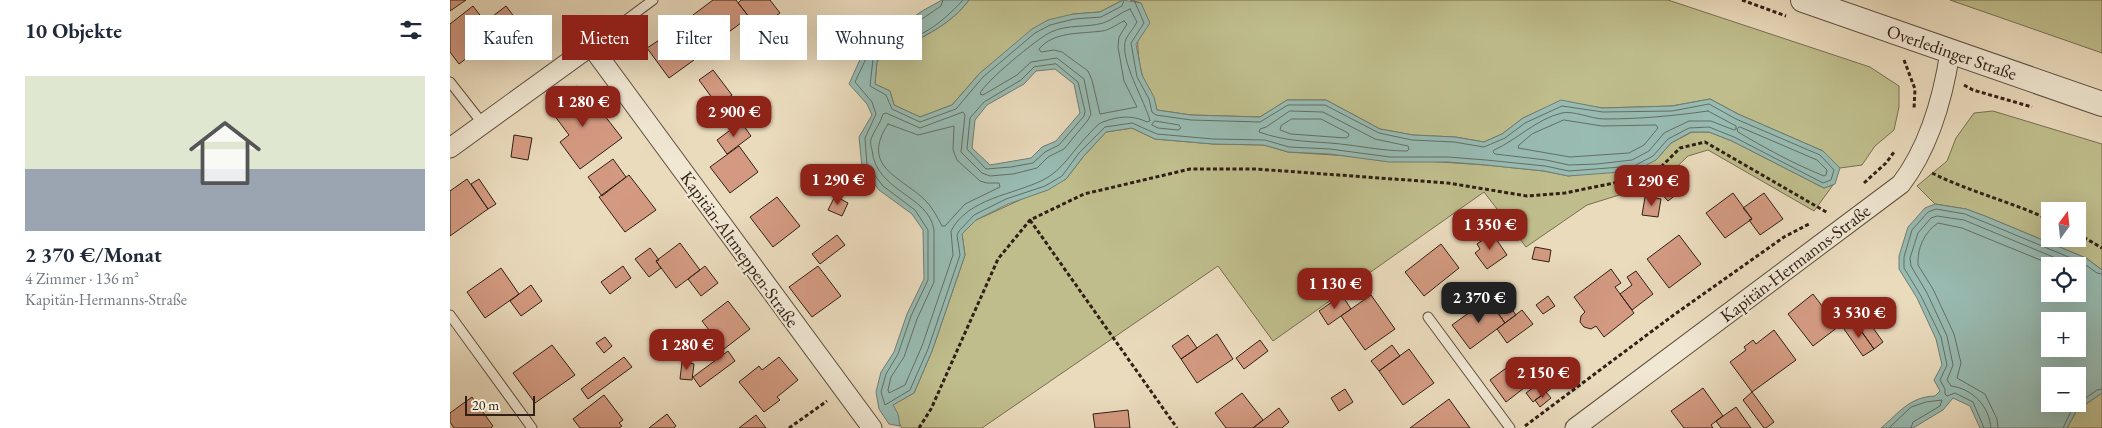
<!DOCTYPE html>
<html lang="de">
<head>
<meta charset="utf-8">
<style>
	:root { --surface:#fff; --page:#f2f2f3; --text:#1f2937; --muted:#747a83; --accent:#8f2418 }
	body { margin:0; font-family:"EB Garamond",serif; background:var(--page); color:var(--text); height:100vh; display:flex; flex-direction:column; font-size:19px; white-space:nowrap }
	* { box-sizing:border-box; margin:0 }
	p { font-size:16px; color:var(--muted) }
	.icon { flex:none; width:28px; height:28px; fill:none; stroke:currentColor; stroke-width:2; stroke-linecap:round; stroke-linejoin:round }
	.map { position:relative; flex:1; overflow:hidden }
	.panel { display:flex; flex-direction:column; background:var(--surface); width:450px }
	.panel>* { flex:none }
	.hud { position:absolute; left:15px; top:15px; width:475px; height:45px; display:flex; gap:10px }
	.needle { width:32px; rotate:15deg }
	.tools { position:absolute; left:1591px; top:202px; display:grid; gap:10px }
	.tools a { display:grid; place-items:center; width:45px; height:45px; border-radius:0px; background:var(--surface); box-shadow:0 5px 20px #0002; font-size:25px }
	.scale { position:absolute; left:15px; bottom:12px; width:70px; box-sizing:border-box; padding-left:5px; border:2px solid #312016; border-top:0; font-size:14px; line-height:18px; white-space:nowrap; color:#312016; -webkit-text-stroke:4px #f1e8d4; paint-order:stroke }
	.price { position:absolute; translate:-50% -42px; padding:0 11px; border-radius:10px; background:var(--accent); color:#fff; font-size:16px; line-height:32px; filter:drop-shadow(0 1px 2px #0008) }
	.price::after { content:''; position:absolute; left:50%; top:30px; width:15px; height:11px; margin-left:-8px; background:inherit; clip-path:polygon(0 0,100% 0,50% 100%) }
	.price.current { background:#222; color:#fff }
	ul { padding:0; list-style:none }
	li { display:grid; align-content:center; gap:10px; height:265px; padding:0 25px }
	li span { display:grid; place-items:center; height:155px; border-radius:0px; color:#555 }
	li>.icon { margin-inline-start:auto }
	span .icon { width:90px; height:90px; fill:#fffc; stroke-width:1 }
	li b { font-size:21px }
	h2 { display:flex; justify-content:space-between; align-items:center; height:60px; padding:0 25px; font-size:21px }
	.tag { padding:0 18px; border-radius:0px; background:var(--surface); box-shadow:0 5px 20px #0002; font-size:18px; line-height:45px }
	.tag.current { background:var(--accent); color:#fff }
	main { display:flex; flex:1; min-height:0 }
	.map>svg:first-child { display:block }
	.green { fill:#bfbd8c; stroke:#786e51; fill-rule:evenodd }
	.water { fill:#98bbb2; stroke:#6f7d74; fill-rule:evenodd }
	.lines { fill:none; stroke-linecap:round; stroke-linejoin:round }
	.shore { stroke:#646e64; stroke-width:1 }
	.building { fill:#d39a81; stroke:#312016 }
	.service-casing { stroke:#5f4f40; stroke-width:11 }
	.minor-casing { stroke:#5f4f40; stroke-width:21 }
	.tertiary-casing { stroke:#5f4f40; stroke-width:26 }
	.path { stroke:#312016; stroke-width:3; stroke-dasharray:4 2.5; stroke-linecap:butt }
	.service { stroke:#f1e8d4; stroke-width:9 }
	.minor { stroke:#f1e8d4; stroke-width:19 }
	.tertiary { stroke:#f1e8d4; stroke-width:24 }
	.labels { text-anchor:middle; dominant-baseline:central; stroke-width:4.5; stroke-linejoin:round; paint-order:stroke }
	.street-label { font-size:18px; fill:#312016; stroke:#f1e8d4 }
</style>
</head>
<body>
<main>
<section class="panel">
<h2>10 Objekte<svg class="icon" aria-label="filters" viewBox="0 0 24 24"><path d="M4 7h16M4 17h16"/><circle cx="9" cy="7" r="2"/><circle cx="15" cy="17" r="2"/></svg></h2>
<ul>
<li><span style="background:linear-gradient(#dfe7d0 60%,#9aa5b1 0)"><svg class="icon" aria-label="home" viewBox="0 0 24 24"><path d="M3 11l9-7 9 7M6 9v11h12V9"/></svg></span><div><b>2 370 €/Monat</b><p>4 Zimmer · 136 m²</p><p>Kapitän-Hermanns-Straße</p></div></li>
</ul>
</section>
<div class="map">
<svg width="1652" height="428" viewBox="0 0 1652 428">
	<rect width="100%" height="100%" fill="#eadbbd"/>
	<filter id="stains"><feTurbulence type="fractalNoise" baseFrequency=".004" numOctaves="4"/><feColorMatrix values="0 0 0 0 .2 0 0 0 0 .09 0 0 0 0 .02 0 0 0 .5 -.17"/></filter>
	<radialGradient id="worn" r=".72"><stop offset=".6" stop-color="#630" stop-opacity="0"/><stop offset="1" stop-color="#630" stop-opacity=".3"/></radialGradient>
	<!-- green -->
	<path class="green" d="M519,0h154l-23,12 -27,2 -69,40 -24,19 -28,32 -32,12 -26,-12 -4,-14 -15,-7 2,-23c32,-19 69,-30 92,-61z
		M680,0h538l202,67 29,19v21l-5,23 -19,16 -13,19 -22,3 -17,-17 -85,-37 -28,-15 -38,7 -70,2 -41,-7 -38,17 -21,16 -18,8 -29,-5 -42,-2 -33,-6 -54,-29h-39l-27,17 -69,-2 -34,-5c-3,-13 -12,-24 -15,-36 -7,-25 -4,-47 -1,-71z
		M1500,0h152v53z
		M1543,111l109,33v126l-16,-12 -101,-42 -19,-7 -31,-5 -18,-18 30,-25 9,-23 18,-25zM1600,211h28v28h-28z
		M682,128l23,11 58,5 51,1 24,7 198,13 58,6 25,5 87,-16 15,-17 21,-11h17l23,9 92,47 9,-3 -19,26 -106,-61 -20,6 -27,26 -74,23 -61,42 -42,-55 -211,149 -55,-75 -236,162h-80c-3,-3 -6,-16 -10,-23l22,-12 18,-42 33,-96 -3,-21 14,-14 90,-41 17,-22 23,-25z
		M1652,393v35h-35l10,-18z"/>
	<!-- water -->
	<path class="water" d="M492,0h27c-24,32 -60,41 -92,61l-2,23 15,7 4,14 26,12 32,-12 28,-32 52,-44 16,-9 25,-6 27,-2 23,-12 18,3 9,20 -14,21 6,31 12,22 3,13 34,5 69,2 27,-17h39l54,29 33,6 42,2 29,5 18,-8 21,-16 38,-18 41,8 70,-2 38,-7 28,15 85,37 17,17 -5,16 -11,4 -92,-47 -23,-9h-18l-20,11 -15,17 -21,11 -67,5 -24,-5 -58,-6 -38,-3h-59l-59,-8 -42,-2 -24,-7 -51,-1 -58,-5 -23,-11 -26,4 -23,25 -17,22 -18,11 -40,14 -32,16 -14,14 3,21 -33,96 -18,42 -21,12 5,9 2,12 -11,-2 -10,-15 -3,-17 5,-20 13,-20 13,-38 17,-35 -1,-49 -11,-16 -33,-24 -17,-23 -3,-30 13,-22 -5,-11 -18,-20 18,-40 30,-15 25,-18zM605,69l19,15 6,29 -24,28 -14,6 -11,11 -41,7 -18,-17 3,-28 12,-15 37,-21 12,-13z
		M1485,204l31,5 19,7 101,42 16,12v123l-25,17 -10,18h-87l-10,-22 -17,-8 -10,12 -30,18h-32c18,-15 28,-31 54,-32l5,-5 -6,-11 8,-15 -6,-26 -19,-41 -18,-29v-13l9,-29 17,-19zM1600,266h28v28h-28zM1600,321h28v28h-28zM1600,376h28v28h-28z"/>
	<g class="lines">
		<!-- shore -->
		<path class="shore" d="M493,0l-2,6 -41,28 -29,14 -16,34 17,20 4,12 -11,24 2,27 16,21 32,24 13,20v50l-17,36 -13,38 -12,20 -5,18 4,13 25,-15 18,-41 32,-94 -3,-20 2,-4 15,-16 32,-16 39,-13 17,-10 17,-23 26,-26 27,-4 25,11 56,5 52,1 24,7 41,2 60,8h58l38,3 59,6 24,5 65,-5 19,-10 15,-17 21,-11 20,-1 25,10 89,46 8,-3 3,-10 -14,-15 -84,-36 -27,-15 -37,7 -69,1 -41,-6 -37,17 -20,15 -21,9 -30,-5 -42,-2 -33,-7 -54,-28h-37l-28,17 -69,-2 -35,-5 -4,-3 -3,-13 -12,-22 -6,-34 13,-20 -10,-23
			M513,0c-11,12 -26,26 -40,33 -17,9 -35,13 -50,26l-3,27 16,9 6,14 28,13 36,-13 27,-32 52,-44 15,-8 24,-6 27,-2 21,-11 2,-6
			M680,9l7,13c-3,6 -8,11 -11,17 -8,19 20,64 24,82l-3,1c-14,-7 -29,-6 -44,0 -6,2 -10,8 -14,12 -15,15 -27,37 -46,46 -30,15 -75,18 -92,51l2,24 -31,91 -17,39 -16,8 -1,-3 3,-13 13,-20 13,-38 17,-37v-52c-5,-35 -58,-38 -62,-80 -1,-3 -2,-8 -1,-11 3,-9 10,-16 12,-25l3,-1 34,15 43,-16 2,3 -4,37 21,21 8,3 23,-2 24,-6 11,-11 16,-8 24,-29 3,-6 -7,-35 -27,-21 -26,4 -14,13 -34,20 -3,-1c2,-10 59,-57 71,-62 17,-8 35,-4 52,-9 10,-3 18,-11 27,-14z
			M674,21l3,3 -8,13 -1,10 6,34 13,26 -37,7 -8,-34 -4,-9 -26,-19 -8,-2 -13,2 -2,-3c15,-18 42,-15 63,-18 8,-1 15,-7 22,-10z
			M606,64l22,18 7,29 -1,5 -25,29 -14,7 -12,11 -22,4 -25,2 -19,-20 3,-31 14,-16 37,-22 13,-13z
			M840,111l33,1 52,27 33,7 1,3 -2,2c-26,0 -51,-6 -77,-8 -27,-2 -45,-2 -71,-11l1,-3 6,-2z
			M1258,111l28,15v3l-2,1 -23,-9h-22l-25,12 -15,18 -17,9 -35,4 -28,1 -23,-5 -51,-6 -2,-2 1,-2c23,-10 42,-31 68,-37 10,-3 30,6 42,6 35,0 69,-3 104,-8z
			M842,119h29l27,14 1,3 -3,2 -55,-4 -11,-4 1,-4z
			M1114,120l38,6 54,-1 2,3 -14,17 -15,8 -59,4 -52,-9 1,-3 13,-11z
			M705,121l24,4 2,3 -3,2 -20,-2 -6,-3z
			M438,124l30,11 36,-9 -1,24 4,10 23,21 7,2h12l1,4 -35,17 -20,22h-3c-4,-8 -10,-19 -17,-26 -25,-24 -65,-33 -37,-76z
			M1290,127l77,33 10,10 -1,5 -2,1c-30,-12 -59,-28 -86,-44l-1,-3z
			M1439,428l22,-21 15,-5 16,-2 -2,6 -27,16 -2,6
			M1534,428l-11,-26 -18,-9 -8,3 -2,-2v-5l-5,-9 7,-15 -6,-28 -20,-41 -17,-28v-11l8,-27 16,-18 8,-3 29,5 118,49 14,10 5,1
			M1541,428c-2,-22 -18,-39 -40,-42l-4,-6 6,-15 -6,-29 -20,-43 -16,-27 -1,-8 8,-25 13,-15 6,-2 27,4 111,46
			M1548,428l-1,-9 -12,-25 -28,-16 4,-15 -7,-29 -21,-45 -15,-24c-1,-16 6,-33 20,-42l24,5 93,38
			M1613,428l10,-21 24,-17 5,-1"/>
	</g>
	<!-- building -->
	<path class="building" d="M0,0h16l-16,11z
		M263,0h23l13,17 -35,26 -21,-28z
		M291,0h29l10,13 -25,18 -10,-12 4,-2 -11,-14z
		M23,6l23,30 -37,28 -9,-12v-28z
		M56,6l25,33 -21,16 -25,-33z
		M95,20l6,8 -17,13 -6,-9z
		M223,31l21,29 -25,18 -22,-30z
		M263,70l19,25 -14,11 -19,-26z
		M127,86l20,28 4,-3 21,27 -42,31 -20,-27 9,-7 -21,-28z
		M291,122l10,14 -24,18 -10,-14z
		M64,135l18,3 -4,22 -17,-3z
		M289,146l19,26 -28,21 -20,-26z
		M163,159l13,18 -24,19 -14,-19z
		M179,175l27,35 -31,22 -26,-35z
		M17,179l21,30 -38,27v-45z
		M29,179l17,25 -8,5 -17,-25z
		M1219,183l9,10 -10,8 -9,-10z
		M1283,193l19,26 -27,19 -19,-25z
		M1314,193l19,26 -23,16 -11,-15 3,-1 -9,-11z
		M385,196l13,7 -6,13 -14,-6z
		M327,197l23,29 -27,21 -23,-30z
		M1195,197l16,2 -3,18 -16,-2z
		M1042,233l15,22 -20,14 -12,-16 5,-4 -3,-5z
		M387,235l8,10 -25,19 -8,-10z
		M1229,235l22,29 -32,24 -22,-29z
		M230,243l20,27 -24,18 -20,-27z
		M991,244l18,24 -35,28 -19,-24z
		M1085,247l16,3 -2,12 -17,-3z
		M200,248l9,12 -3,1 5,7 -12,9 -14,-18z
		M173,266l8,12 -21,16 -9,-12z
		M255,266l13,17 -17,13 -13,-17z
		M368,266l23,30 -29,21 -23,-30z
		M51,268l18,26 -34,24 -18,-26z
		M1161,269l10,14 -6,4 19,26 -30,24 -8,-11 -5,3 -7,-2 -4,-5 1,-6 4,-4 -11,-15z
		M1186,271l17,23 -21,16 -12,-16 12,-9 -5,-8z
		M81,285l11,16 -21,15 -11,-15z
		M1049,291l17,24 -11,8 -17,-24z
		M1363,294l25,33 -25,19 -25,-32z
		M892,295l9,14 -23,16 -9,-14z
		M921,295l24,34 -30,21 -24,-34z
		M1098,296l7,10 -12,8 -7,-9z
		M1038,299l17,24 -35,26 -18,-24z
		M278,301l22,28 -26,20 -22,-28z
		M1072,310l11,14 -26,19 -10,-14z
		M1414,315l19,27 -9,7 -20,-28z
		M1404,321l20,28 -11,7 -19,-27z
		M1324,330l22,30 -44,32 -22,-30 16,-12 -2,-3 9,-7 3,4z
		M767,334l16,25 -36,24 -16,-24z
		M738,335l9,13 -16,11 -9,-13z
		M155,337l7,9 -8,7 -8,-10z
		M810,340l8,11 -24,18 -8,-11z
		M102,345l23,30 -40,28 -22,-30z
		M942,345l8,11 -21,15 -8,-10z
		M959,349l25,34 -31,22 -24,-34z
		M278,351l7,10 -35,26 -7,-10z
		M174,357l8,10 -44,32 -7,-10z
		M329,357l19,23 -21,17 3,3 -16,12 -25,-30 20,-16 3,4z
		M1067,360l16,21 -27,21 -16,-22z
		M232,362l12,2 -2,16 -12,-1z
		M1096,378l7,9 -20,15 -7,-9z
		M1253,388l20,28 -12,9 2,3h-29l-13,-17z
		M895,389l8,13 -14,9 -8,-13z
		M1096,392l5,6 -11,9 -5,-7z
		M1302,392l22,30 -8,6h-2l-21,-28z
		M792,393l21,27 -10,8h-27l-11,-15z
		M154,395l19,25 -4,3 3,3 -3,2h-39l-7,-9z
		M22,397l21,29 -2,2h-37l-4,-6v-9z
		M999,399l21,29h-60z
		M1286,407l15,21h-30l-5,-7z
		M829,408l10,14 -7,6h-29z
		M678,410l2,18h-35l-2,-14z
		M217,414l9,12 -2,2h-25z
		M306,415l10,13h-27z"/>
	<g class="lines">
		<defs>
			<path id="service" d="M141,46l62,-46
				M0,82l33,42
				M0,315l82,113
				M978,317l82,111"/>
			<path id="minor" d="M0,148l141,-102 281,382
				M1125,428l326,-244c28,-37 42,-86 49,-132"/>
			<path id="tertiary" d="M1353,0l299,104"/>
		</defs>
		<!-- service casing -->
		<use href="#service" class="service-casing"/>
		<!-- minor casing -->
		<use href="#minor" class="minor-casing"/>
		<!-- tertiary casing -->
		<use href="#tertiary" class="tertiary-casing"/>
		<!-- path -->
		<path class="path" d="M1292,0l44,16
			M1454,60l11,29 -1,20
			M1514,85l9,5 59,17
			M1482,173c38,19 80,29 118,47
			M1414,183l22,-20 8,-11
			M580,220l147,208
			M1628,234l24,14
			M1075,426l150,-112 109,-77 27,-14
			M339,428l38,-27
			M469,428l12,-19 67,-150 32,-39 54,-26 106,-25h66l192,14 79,13 38,-3 88,-18 27,-27 25,-6 123,71"/>
		<!-- service -->
		<use href="#service" class="service"/>
		<!-- minor -->
		<use href="#minor" class="minor"/>
		<!-- tertiary -->
		<use href="#tertiary" class="tertiary"/>
	</g>
	<g class="labels">
		<!-- street labels -->
		<g class="street-label">
			<text transform="translate(1502 52) rotate(19)">Overledinger Straße</text>
			<text transform="translate(290 249) rotate(54)">Kapitän-Altmeppen-Straße</text>
			<text transform="translate(1345 263) rotate(-37)">Kapitän-Hermanns-Straße</text>
		</g>
	</g>
	<rect width="100%" height="100%" filter="url(#stains)"/>
	<rect width="100%" height="100%" fill="url(#worn)"/>
</svg>
<div class="tools">
<a><svg class="needle" viewBox="-14 -14 28 28"><path d="M0-13l5 13h-10z" fill="#e53935"/><path d="M0 13l5-13h-10z" fill="#747a83"/></svg></a>
<a><svg class="icon" aria-label="locate" viewBox="0 0 24 24"><circle cx="12" cy="12" r="6"/><path d="M12 2v4M12 18v4M2 12h4M18 12h4"/></svg></a>
<a>+</a>
<a>−</a>
</div>
<div class="scale">20 m</div>
<b class="price" style="left:133px;top:128px">1 280 €</b>
<b class="price" style="left:284px;top:138px">2 900 €</b>
<b class="price" style="left:388px;top:206px">1 290 €</b>
<b class="price" style="left:1202px;top:207px">1 290 €</b>
<b class="price" style="left:1040px;top:251px">1 350 €</b>
<b class="price" style="left:885px;top:310px">1 130 €</b>
<b class="price current" style="left:1029px;top:324px">2 370 €</b>
<b class="price" style="left:1409px;top:339px">3 530 €</b>
<b class="price" style="left:237px;top:371px">1 280 €</b>
<b class="price" style="left:1093px;top:399px">2 150 €</b>
<div class="hud">
<a class="tag">Kaufen</a>
<a class="tag current">Mieten</a>
<a class="tag">Filter</a>
<a class="tag">Neu</a>
<a class="tag">Wohnung</a>
</div>
</div>
</main>
</body>
</html>
